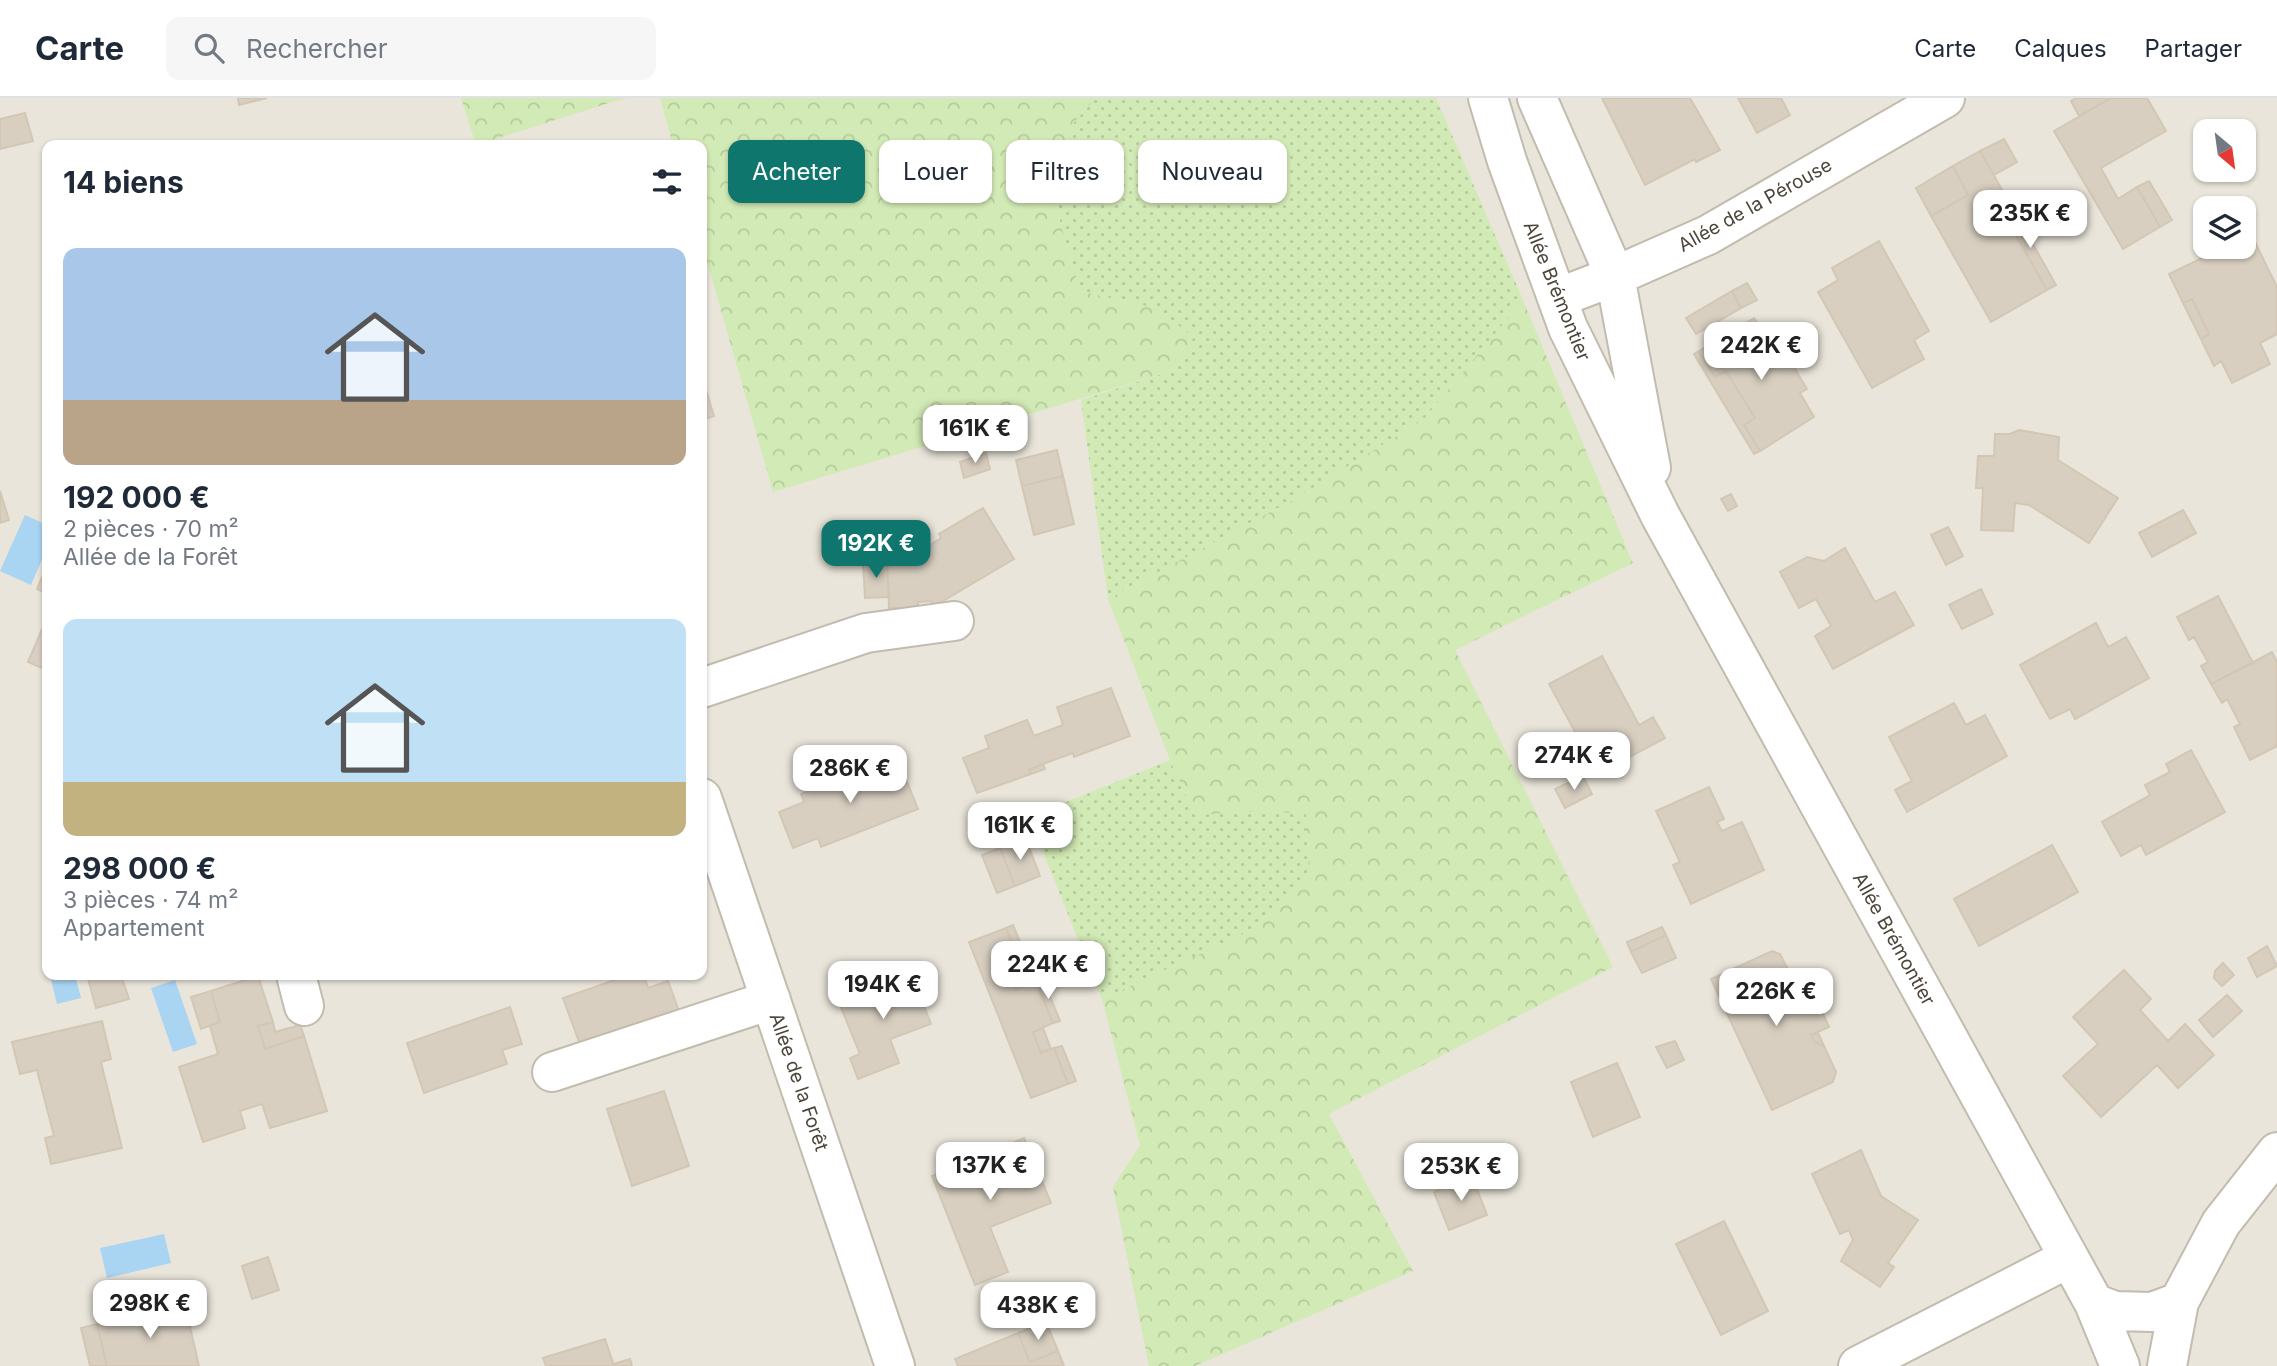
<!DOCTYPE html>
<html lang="fr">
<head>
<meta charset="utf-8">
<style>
	:root { --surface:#fff; --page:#f6f6f7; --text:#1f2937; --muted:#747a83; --line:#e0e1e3; --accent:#0f766e }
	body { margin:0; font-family:Inter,sans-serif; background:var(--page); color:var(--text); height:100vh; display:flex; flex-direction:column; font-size:26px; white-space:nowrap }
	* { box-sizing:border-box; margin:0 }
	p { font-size:23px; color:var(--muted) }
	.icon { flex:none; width:38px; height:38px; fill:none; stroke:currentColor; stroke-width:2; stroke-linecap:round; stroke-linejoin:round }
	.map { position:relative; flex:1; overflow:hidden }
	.details { position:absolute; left:42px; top:42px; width:665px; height:840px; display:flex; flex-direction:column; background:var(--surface); border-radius:14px; box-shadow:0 2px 5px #0004 }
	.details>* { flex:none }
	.top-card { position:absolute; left:728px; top:42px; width:665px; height:63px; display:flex; gap:14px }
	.needle { width:46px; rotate:151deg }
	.fabs { position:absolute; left:2193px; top:21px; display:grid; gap:14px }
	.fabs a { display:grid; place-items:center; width:63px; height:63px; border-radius:14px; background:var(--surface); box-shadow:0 2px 5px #0004; font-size:35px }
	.price { position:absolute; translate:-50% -60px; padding:0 16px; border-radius:14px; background:#fff; color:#222; font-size:23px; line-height:46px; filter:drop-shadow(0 2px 4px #0008) }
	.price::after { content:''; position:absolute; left:50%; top:42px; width:21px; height:16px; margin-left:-10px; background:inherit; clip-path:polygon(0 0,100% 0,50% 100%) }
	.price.active { background:var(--accent); color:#fff }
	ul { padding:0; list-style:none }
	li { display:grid; align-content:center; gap:14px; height:371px; padding:0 21px }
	li span { display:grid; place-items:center; height:217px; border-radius:14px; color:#555 }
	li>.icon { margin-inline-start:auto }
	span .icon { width:126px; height:126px; fill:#fffc; stroke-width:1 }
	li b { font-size:30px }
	h2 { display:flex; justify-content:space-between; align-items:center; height:84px; padding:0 21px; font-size:30px }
	.chip { padding:0 24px; border-radius:14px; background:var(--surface); box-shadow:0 2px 5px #0004; font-size:24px; line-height:63px }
	.chip.active { background:var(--accent); color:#fff }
	header { display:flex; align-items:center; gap:42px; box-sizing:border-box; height:98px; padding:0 35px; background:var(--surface); border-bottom:2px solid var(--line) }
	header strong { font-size:33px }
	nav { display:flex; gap:38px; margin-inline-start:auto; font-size:24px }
	.search { width:490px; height:63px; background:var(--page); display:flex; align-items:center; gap:18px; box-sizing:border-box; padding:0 24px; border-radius:14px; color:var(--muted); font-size:26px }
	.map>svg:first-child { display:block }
	.residential { fill:#eae5da; fill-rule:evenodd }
	.grass { fill:url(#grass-dots) }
	.forest { fill:url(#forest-crowns) }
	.water { fill:#a9d4f2 }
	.building { fill:#d8cfc1; stroke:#d3c7b4; stroke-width:2 }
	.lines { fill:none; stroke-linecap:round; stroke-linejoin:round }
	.minor-casing { stroke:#c2bbae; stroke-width:42 }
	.minor { stroke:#fff; stroke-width:38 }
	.labels { text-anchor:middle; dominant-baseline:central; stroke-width:6; stroke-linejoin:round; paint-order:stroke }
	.street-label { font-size:19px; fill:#4b4439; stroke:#fff }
</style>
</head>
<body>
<header>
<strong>Carte</strong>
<div class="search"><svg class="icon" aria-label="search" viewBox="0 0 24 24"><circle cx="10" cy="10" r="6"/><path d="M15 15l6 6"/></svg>Rechercher</div>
<nav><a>Carte</a><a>Calques</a><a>Partager</a></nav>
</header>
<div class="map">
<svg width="2277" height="1268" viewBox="0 0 2277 1268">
	<defs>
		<pattern id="grass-dots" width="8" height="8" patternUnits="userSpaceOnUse" patternTransform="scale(1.75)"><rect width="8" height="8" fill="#d2eab5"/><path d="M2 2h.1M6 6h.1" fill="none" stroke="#b6ca9c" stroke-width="1.8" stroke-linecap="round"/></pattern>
		<pattern id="forest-crowns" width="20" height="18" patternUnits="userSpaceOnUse" patternTransform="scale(1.75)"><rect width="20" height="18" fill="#d2eab5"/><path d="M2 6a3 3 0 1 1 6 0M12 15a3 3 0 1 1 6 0" fill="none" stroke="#b6ca9c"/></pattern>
	</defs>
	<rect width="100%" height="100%" fill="#f6f3ec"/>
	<!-- residential -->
	<path class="residential" d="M0,0h2277v1268h-2277zM2205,33h39v39h-39zM47,47h655v830h-655zM2205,110h39v39h-39z"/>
	<!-- grass -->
	<path class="grass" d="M1096,0h340l87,202 -99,119 -129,80 -187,100 -27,-199 94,-30 -20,-62 -76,-17 -25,-92 15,-71z
		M1170,662l25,55 67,-4 44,3 3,60 -57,56 -150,69 -73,-182z"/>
	<!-- forest -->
	<path class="forest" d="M461,0h164l-149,47z
		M660,0h436l-27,30 -15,71 25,92 76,17 39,29 -19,33 -402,122 -71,-248v-99h-29z
		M1523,202l110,263 -178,87 158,317 -284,147 84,157 -218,95h-46l-36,-179 27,-42 -38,-146 150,-69 57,-56 -3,-60 -44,-3 -67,4 -25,-55 -62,-161 187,-100 129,-80z"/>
	<!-- water -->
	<path class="water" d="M25,417l22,10v23l-16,37 -31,-14z
		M50,877h25l6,23 -24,6z
		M175,882l22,64 -24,8 -22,-64z
		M164,1136l7,29 -64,15 -7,-30z"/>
	<!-- building -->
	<path class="building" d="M238,0h29l-28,7z
		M1602,0h88l30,52 -24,12 -1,-3 -50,26z
		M1738,0h43l9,17 -33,18z
		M2076,0h35l-32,18 -8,-15z
		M2111,0h36l19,33 -65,37 17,31 19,-12 23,40 -37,22 -69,-118z
		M25,15l8,28 -33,8v-30z
		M2004,41l13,23 -23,13 -14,-24z
		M1980,53l33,58 -9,5 43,76 -56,32 -60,-106 37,-21 -15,-29z
		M1953,68l15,29 -37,21 -15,-28z
		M2149,83l23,39 -12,7 -23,-40z
		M2013,111l43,76 -9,5 -43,-76z
		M2251,136l26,53v47l-17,9 10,21 -38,19 -11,-22 -7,5 -13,-27 8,-5 -17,-35 -9,4 -14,-29 56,-27h19v-9z
		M1879,143l50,90 -15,9 10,19 -52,29 -54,-96 20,-12 -6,-12z
		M1747,185l10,17 -16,8 -9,-17z
		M1732,193l9,17 -45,26 -10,-16z
		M2192,201l17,35 -8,5 -18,-36z
		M1754,220l15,24 7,-5 31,52 -7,4 14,24 -54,34 -16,-26 11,-7 -29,-47 -11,6 -16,-26z
		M1699,253l16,26 11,-6 29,47 -11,7 16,26 -6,3 -60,-100z
		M702,279l12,39 -12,4z
		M2019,332l40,7 -1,23 60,38 -29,45 -60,-38 -14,-2 -2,28 -32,-1 2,-42h-7l2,-32h16l1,-22h15z
		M1057,352l6,26 -41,10 -6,-26z
		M986,355l4,16 -26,9 -4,-16z
		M1063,378l11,48 -40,11 -12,-49z
		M0,393l9,29 -9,3z
		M1731,396l6,12 -9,5 -7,-12z
		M983,410l31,51 -81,48 -1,-6 -14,1v6h-29l-2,-53 29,-1 25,-16 -2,-4z
		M2183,412l13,23 -44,24 -13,-24z
		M1948,429l15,29 -17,9 -15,-30z
		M1845,450l30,54 20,-10 19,33 -81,44 -18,-33 16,-10 -15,-27 -17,9 -19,-36 27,-15 17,4z
		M887,463l2,36 -24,1 -2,-35z
		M47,467v29l-10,-5z
		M1981,491l12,25 -31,15 -13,-24z
		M2218,498l35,67 -42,21 -10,-18 7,-4 -14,-25 -5,3 -12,-23z
		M2096,525l12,24 18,-10 23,41 -74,41 -5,-10 -20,10 -30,-54z
		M42,531l5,2v39l-19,-8z
		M2272,554l5,10v84l-27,14 -16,-33 6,-3 -13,-25 -5,4 -11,-19z
		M1602,558l37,69 14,-8 12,21 -67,36 -49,-90z
		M1111,590l19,48 -56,21 -1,-4 -30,11 -14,6 2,4 -54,19 -14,-35 26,-10 -4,-12 42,-16 7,16 29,-11 -6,-18z
		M1954,605l12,22 19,-10 22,41 -100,56 -12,-22 17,-9 -23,-44z
		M2191,652l34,62 -79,43 -5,-10 -20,11 -19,-34 48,-27 -5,-10 25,-13 -4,-8z
		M897,659l21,52 -97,38 -3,-9 -25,10 -14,-36 25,-10 -3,-8z
		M1043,666l2,5 -14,5 -2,-4z
		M1583,678l9,18 -27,14 -10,-19z
		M1709,689l15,32 -7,3 5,9 20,-9 22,48 -73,34 -18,-39 7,-3 -24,-51z
		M1025,739l15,39 -25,10 -15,-38z
		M2052,747l26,47 -99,54 -25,-47z
		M1000,750l15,38 -18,7 -15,-38z
		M1013,827l15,36 -8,2 -14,-35z
		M1662,829l4,8 -35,17 -4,-10z
		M1006,830l14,35 -13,5 9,22 20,-8 17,41 -20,9 8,21 13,-5 14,36 -37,14 -62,-156z
		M1666,837l10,23 -34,15 -11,-21z
		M2267,848l10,20 -20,11 -9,-19z
		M1772,853l8,3 14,27 -4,9 3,7 18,-9 18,39 -18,8 4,7 9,4 12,26 -3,10 -61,28 -61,-131z
		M2223,865l11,12 -12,11 -8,-8 1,-7z
		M1017,866l9,22 -10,4 -9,-22z
		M910,872l21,54 -41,15 9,24 -41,16 -8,-21 10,-4 -22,-54z
		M2124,872l27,29 -11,11 28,31 17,-17 29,31 -36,33 -21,-23 -56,52 -38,-41 35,-32 -25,-27z
		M87,877h34l8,24 -33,9z
		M629,877h15l4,13 20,-7 12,33 -98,36 -19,-52z
		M258,878l15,46 -15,4 7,23 39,-13 23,75 -57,17 -8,-24 -22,7 5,17 -42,14 -24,-75 39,-13 -8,-28 10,-4 -9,-31z
		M1043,881l17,42 -7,2 -17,-41z
		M211,893l9,31 -19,7 -10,-32z
		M2227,897l15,16 -29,26 -14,-17z
		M510,909l12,37 -20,6 5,14 -83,29 -17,-50z
		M102,923l9,38 -10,3 21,86 -71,16 -6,-26 9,-2 -17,-66 -17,4 -8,-32z
		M273,924l2,10 25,-7 4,11 -39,13 -7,-23z
		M1043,930l8,21 -10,4 -8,-21z
		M1818,935l6,13 -9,-4 -4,-7z
		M1675,943l9,19 -17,8 -11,-21z
		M1062,948l14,35 -8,3 -14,-36z
		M1617,965l23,54 -47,20 -22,-55z
		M664,993l25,75 -57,20 -25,-77z
		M1024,1040l27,65 -61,24 18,45 -33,13 -43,-109z
		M1861,1052l20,46 37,24 -30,43 6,4 -14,20 -39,-26 12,-21 -4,-10 -9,4 -28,-60z
		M1472,1078l15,39 -38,15 -15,-38z
		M1724,1123l44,90 -47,24 -45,-91z
		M268,1159l11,33 -27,9 -10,-33z
		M180,1186l5,21 -62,14 -6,-21z
		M185,1207l14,61h-92l-10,-42z
		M1046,1224l12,29 -28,11 -12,-29z
		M97,1226l10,42h-17l-9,-38z
		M1018,1235l12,29 28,-11 6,15h-106l-3,-7z
		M605,1241l9,27h-68l-3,-8z
		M630,1261l2,7h-18l-1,-2z"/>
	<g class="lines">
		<defs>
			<path id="minor" d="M1488,0l19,63 61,167 92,187 434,788 26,63
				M1537,0l78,178 36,192
				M1557,200l58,-22 93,-41 237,-137
				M702,590l164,-55 88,-12
				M702,700l193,568
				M296,877l8,31
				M552,974l219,-72
				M2094,1205l21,8 37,1 27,-10
				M1858,1268l211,-108
				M2167,1268l12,-64 42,-79 56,-71"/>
		</defs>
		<!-- minor casing -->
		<use href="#minor" class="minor-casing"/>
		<!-- minor -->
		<use href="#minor" class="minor"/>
	</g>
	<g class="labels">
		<!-- street labels -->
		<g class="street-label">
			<text transform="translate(1755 107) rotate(-29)">Allée de la Pérouse</text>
			<text transform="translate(1557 193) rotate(68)">Allée Brémontier</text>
			<text transform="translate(1894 841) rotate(61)">Allée Brémontier</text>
			<text transform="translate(799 984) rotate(71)">Allée de la Forêt</text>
		</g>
	</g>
</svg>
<div class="fabs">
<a><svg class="needle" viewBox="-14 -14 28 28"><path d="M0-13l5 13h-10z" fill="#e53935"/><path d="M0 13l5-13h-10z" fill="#747a83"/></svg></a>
<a><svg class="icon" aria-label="layers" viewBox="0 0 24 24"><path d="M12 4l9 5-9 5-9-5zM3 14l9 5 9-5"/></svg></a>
</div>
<b class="price" style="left:2030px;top:152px">235K €</b>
<b class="price" style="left:1761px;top:284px">242K €</b>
<b class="price" style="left:975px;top:367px">161K €</b>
<b class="price active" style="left:876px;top:482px">192K €</b>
<b class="price" style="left:1574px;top:694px">274K €</b>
<b class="price" style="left:850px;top:707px">286K €</b>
<b class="price" style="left:1020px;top:764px">161K €</b>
<b class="price" style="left:1048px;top:903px">224K €</b>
<b class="price" style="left:883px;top:923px">194K €</b>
<b class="price" style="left:1776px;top:930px">226K €</b>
<b class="price" style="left:990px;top:1104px">137K €</b>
<b class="price" style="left:1461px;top:1105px">253K €</b>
<b class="price" style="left:150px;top:1242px">298K €</b>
<b class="price" style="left:1038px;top:1244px">438K €</b>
<div class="top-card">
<a class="chip active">Acheter</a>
<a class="chip">Louer</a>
<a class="chip">Filtres</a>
<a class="chip">Nouveau</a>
</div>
<section class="details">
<h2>14 biens<svg class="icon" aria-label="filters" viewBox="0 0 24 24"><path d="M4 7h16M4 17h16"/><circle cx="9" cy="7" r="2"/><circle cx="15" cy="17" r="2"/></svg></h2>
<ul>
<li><span style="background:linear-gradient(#a9c7e8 70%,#b9a48a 0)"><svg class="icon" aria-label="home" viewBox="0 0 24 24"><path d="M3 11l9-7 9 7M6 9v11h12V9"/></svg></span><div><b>192 000 €</b><p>2 pièces · 70 m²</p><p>Allée de la Forêt</p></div></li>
<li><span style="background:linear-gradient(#bfe0f5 75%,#c2b280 0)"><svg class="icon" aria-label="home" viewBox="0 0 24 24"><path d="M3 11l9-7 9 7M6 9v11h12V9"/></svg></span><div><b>298 000 €</b><p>3 pièces · 74 m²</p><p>Appartement</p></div></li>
</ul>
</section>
</div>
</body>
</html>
